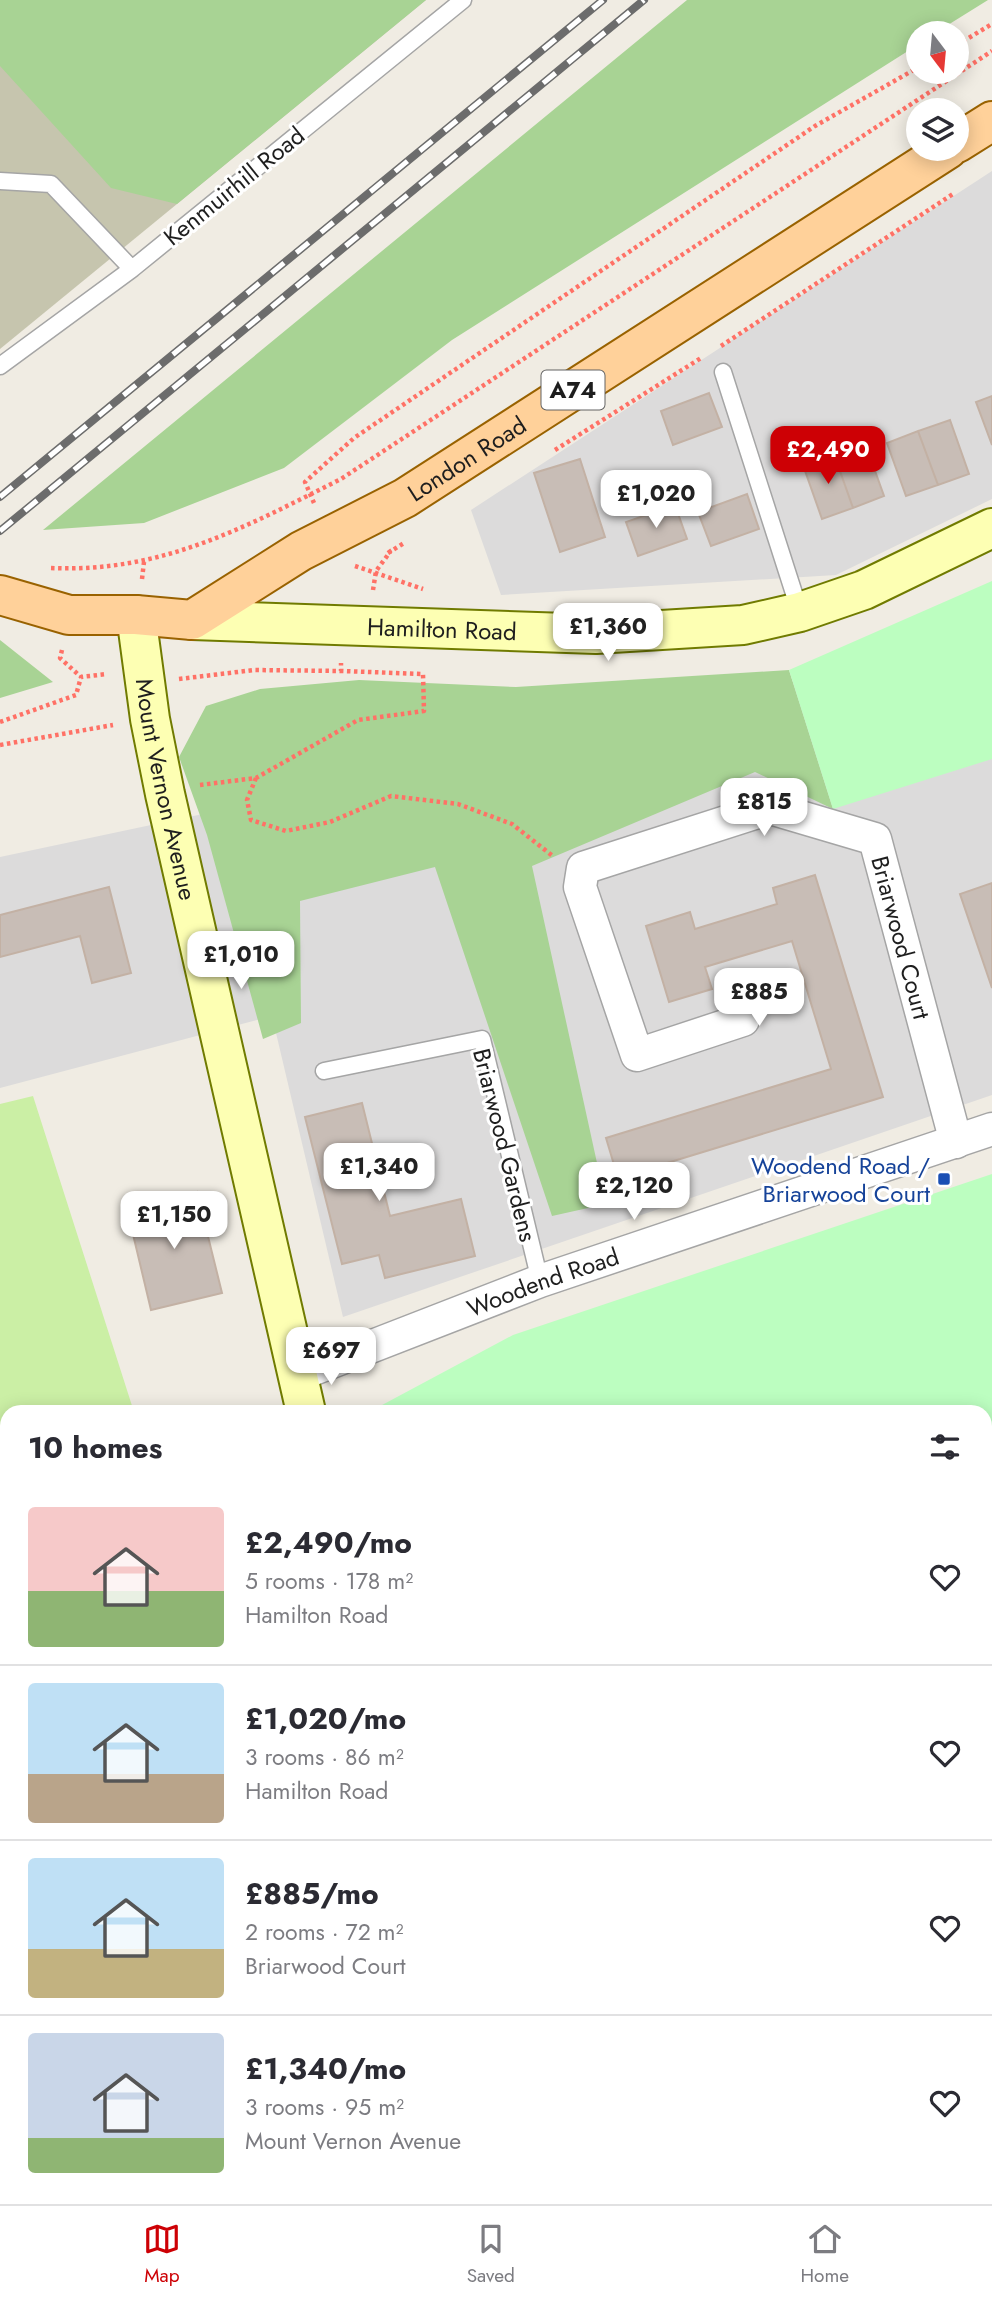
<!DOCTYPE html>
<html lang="en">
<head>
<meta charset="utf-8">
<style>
	:root { --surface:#fff; --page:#f7f7f7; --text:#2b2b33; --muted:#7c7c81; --line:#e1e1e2; --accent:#cd0005 }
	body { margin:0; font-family:Jost,sans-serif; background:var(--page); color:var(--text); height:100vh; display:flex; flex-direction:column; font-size:26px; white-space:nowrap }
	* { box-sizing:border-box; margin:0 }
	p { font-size:23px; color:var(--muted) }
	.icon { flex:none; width:38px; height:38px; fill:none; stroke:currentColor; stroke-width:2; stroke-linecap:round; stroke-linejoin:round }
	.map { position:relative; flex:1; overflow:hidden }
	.drawer { position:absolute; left:0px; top:1405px; width:992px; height:800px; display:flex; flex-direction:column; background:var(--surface); border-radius:21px 21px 0 0; box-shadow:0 4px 18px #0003 }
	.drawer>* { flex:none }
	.needle { width:46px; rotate:164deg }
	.buttons { position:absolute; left:906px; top:21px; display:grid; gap:14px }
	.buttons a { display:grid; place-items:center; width:63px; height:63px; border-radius:50%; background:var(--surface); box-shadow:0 4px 18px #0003; font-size:35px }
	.price { position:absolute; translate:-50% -60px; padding:0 16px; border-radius:14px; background:#fff; color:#222; font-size:23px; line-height:46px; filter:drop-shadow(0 2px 4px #0008) }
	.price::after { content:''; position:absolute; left:50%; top:42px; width:21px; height:16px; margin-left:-10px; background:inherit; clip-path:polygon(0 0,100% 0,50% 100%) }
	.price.selected { background:var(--accent); color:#fff }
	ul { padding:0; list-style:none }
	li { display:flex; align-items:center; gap:21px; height:175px; padding:0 28px }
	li+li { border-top:2px solid var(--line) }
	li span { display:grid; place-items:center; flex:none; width:196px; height:140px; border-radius:7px; color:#555 }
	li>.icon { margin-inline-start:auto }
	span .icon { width:84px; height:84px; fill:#fffc; stroke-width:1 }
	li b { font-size:30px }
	h2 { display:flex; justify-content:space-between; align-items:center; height:84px; padding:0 28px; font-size:30px }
	.dock { display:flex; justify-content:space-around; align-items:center; height:98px; border-top:2px solid var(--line); background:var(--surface); font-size:19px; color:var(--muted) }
	.dock a { display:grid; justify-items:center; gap:4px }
	.dock .selected { color:var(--accent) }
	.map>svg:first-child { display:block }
	.residential { fill:#dcdbdb }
	.construction { fill:#c6c5ae }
	.grass { fill:#cbefa5 }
	.forest { fill:#a8d394 }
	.park { fill:#bcfec0 }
	.pitch { fill:#7ae6ba }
	.building { fill:#c8bdb6; stroke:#c3b1a4; stroke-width:2 }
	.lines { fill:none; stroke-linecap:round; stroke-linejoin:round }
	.lane-casing { stroke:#a5a5a5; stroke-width:19 }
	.street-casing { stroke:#a5a5a5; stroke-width:35 }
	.secondary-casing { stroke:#707b00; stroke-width:42 }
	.primary-casing { stroke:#996200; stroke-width:42 }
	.path { stroke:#ff7166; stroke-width:4.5; stroke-dasharray:3.5 3.5; stroke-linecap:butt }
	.lane { stroke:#fff; stroke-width:16 }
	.street { stroke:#fff; stroke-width:32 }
	.secondary { stroke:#fdffb3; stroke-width:38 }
	.primary { stroke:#ffd19a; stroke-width:38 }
	.rail-casing { stroke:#6c6c6c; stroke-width:8 }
	.rail { stroke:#fff; stroke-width:5; stroke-dasharray:16; stroke-linecap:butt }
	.transit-dot { fill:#1a4fb4; stroke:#fff; stroke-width:2.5 }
	.labels { text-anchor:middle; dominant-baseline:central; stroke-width:6; stroke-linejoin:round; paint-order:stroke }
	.shield { fill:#fff; stroke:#626262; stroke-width:2 }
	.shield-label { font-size:23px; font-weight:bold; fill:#1e1e1e }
	.street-label { font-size:24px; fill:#1e1e1e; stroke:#fff }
	.transit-label { font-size:24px; fill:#164399; stroke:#fff; text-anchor:end }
</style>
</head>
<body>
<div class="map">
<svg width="992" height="2204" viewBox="0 0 992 2204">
	<rect width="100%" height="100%" fill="#f0ece3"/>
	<!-- residential -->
	<path class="residential" d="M992,171v328l-156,76 -335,20 -30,-85z
		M992,586v509l-649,222 -71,-301 -272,72v-231l764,-162z
		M0,2099h7v99h372l2,6h-381z"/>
	<!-- construction -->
	<path class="construction" d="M0,0h426l-426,349z"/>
	<!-- grass -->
	<path class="grass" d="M33,1096l101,316h-127v541l-7,1v-850z"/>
	<!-- forest -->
	<path class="forest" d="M0,0h426l-249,204 -66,-16 -111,-122z
		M687,0h301l-53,33h-16v11l-467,296 -168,128 -140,55 -101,7z
		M0,640l53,42 -53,16z
		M789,670l44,139 -78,-37 -223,94 74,338 -54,12 -117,-349 -135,34 1,122 -38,16 -56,-204 -28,-78 27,-51 54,-17 99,-9 157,7z
		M7,1953v129l-7,1v-129z
		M391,2198h57v6h-57z"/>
	<!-- park -->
	<path class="park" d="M992,581v178l-159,50 -44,-139z
		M992,1174v1030h-464v-6h457v-786h-616l144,-77z"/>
	<!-- pitch -->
	<path class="pitch" d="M985,1559l7,5v71l-7,-4z"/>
	<!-- building -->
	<path class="building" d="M709,393l13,34 -49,18 -12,-34z
		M992,396v49l-16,-43z
		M950,420l19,54 -31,11 -20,-54z
		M918,431l20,54 -32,11 -19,-53z
		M865,443l19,53 -31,12 -19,-54z
		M834,454l19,54 -31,11 -19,-54z
		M580,459l25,78 -45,15 -26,-79z
		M747,494l12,35 -48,17 -13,-34z
		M675,505l12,34 -49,17 -12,-34z
		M815,875l68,222 -265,81 -12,-40 225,-69 -39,-128 -87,26 7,22 -43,13 -23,-76 44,-14 5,17 82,-25 -4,-16z
		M992,883v105l-32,-94z
		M109,887l22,86 -39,10 -12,-47 -80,21v-42z
		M362,1103l28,113 71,-17 14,57 -90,22 -6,-23 -37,9 -37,-147z
		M197,1192l25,101 -71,17 -24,-101z
		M7,2161v30l-7,1v-30z
		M3,2197l28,1 1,6h-28z
		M61,2198h47v6h-47z
		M252,2198h46l1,6h-46z"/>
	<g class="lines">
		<defs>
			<path id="lane" d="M0,181l51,3 81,85
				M0,366l132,-97 331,-269
				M723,372l77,240
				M324,1071l158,-32 58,242
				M985,1900l7,3"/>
			<g id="street">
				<path id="s1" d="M743,1020l-106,35 -57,-168 3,-19 187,-60 105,31 81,303"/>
				<path id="s2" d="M298,1375l242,-94 452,-152"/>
				<path d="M187,2204l1,-6"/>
			</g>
			<g id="secondary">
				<path id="s3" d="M136,615l14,104 15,75 141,618"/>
				<path id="s4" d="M192,620l404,14 147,-9 57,-13 64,-22 128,-62"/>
				<path d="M471,2198l1,6"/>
			</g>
			<g id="primary">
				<path d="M957,143l35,-22"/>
				<path id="s5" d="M0,595l69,20h67l56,5 109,-69 104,-53 543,-349"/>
			</g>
		</defs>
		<!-- lane casing -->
		<use href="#lane" class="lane-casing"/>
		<!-- street casing -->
		<use href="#street" class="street-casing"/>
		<!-- secondary casing -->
		<use href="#secondary" class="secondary-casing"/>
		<!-- primary casing -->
		<use href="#primary" class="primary-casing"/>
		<!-- path -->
		<path class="path" d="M957,45l35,-21
			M721,346l232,-152
			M555,450l146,-92
			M314,503l-9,-21 49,-44 461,-312 104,-59
			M388,553l16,-10
			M355,566l68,23
			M51,568c111,5 194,-41 290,-89l651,-428
			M142,579l2,-17
			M373,590l3,-19 14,-19 -3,-4
			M62,650l-2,8 21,19
			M179,679l75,-9 87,1v-8
			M0,722l76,-27 5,-18 26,-3
			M0,745l113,-20
			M256,778l-9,22 4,20 35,11 44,-9 61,-26 67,8 54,20 42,33
			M200,785l56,-7 102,-58 66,-9 -1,-37 -82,-3
			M0,1892h7
			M618,2198l2,6"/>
		<!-- lane -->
		<use href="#lane" class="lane"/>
		<!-- street -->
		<use href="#street" class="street"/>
		<!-- secondary -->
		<use href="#secondary" class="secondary"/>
		<!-- primary -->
		<use href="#primary" class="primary"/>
		<defs>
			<path id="rail" d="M0,497l603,-497
				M0,531l644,-531"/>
		</defs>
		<!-- rail casing -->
		<use href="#rail" class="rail-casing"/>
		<!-- rail -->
		<use href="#rail" class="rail"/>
	</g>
	<!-- markers -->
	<rect class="transit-dot" x="937" y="1172" width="14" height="14" rx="3.5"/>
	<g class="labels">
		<!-- shield labels -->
		<rect class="shield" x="541.5" y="370.5" width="63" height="39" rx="5"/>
		<g class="shield-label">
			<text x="573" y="390">A74</text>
		</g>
		<!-- street labels -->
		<g class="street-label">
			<text transform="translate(234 186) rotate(-39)">Kenmuirhill Road</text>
			<text stroke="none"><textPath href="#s5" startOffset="514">London Road</textPath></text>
			<text stroke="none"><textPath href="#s4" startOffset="250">Hamilton Road</textPath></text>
			<text stroke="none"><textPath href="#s3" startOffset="177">Mount Vernon Avenue</textPath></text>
			<text stroke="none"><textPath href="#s1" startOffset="716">Briarwood Court</textPath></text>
			<text transform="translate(505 1145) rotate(76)">Briarwood Gardens</text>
			<text stroke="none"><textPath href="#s2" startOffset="262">Woodend Road</textPath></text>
		</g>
		<!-- transit labels -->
		<g class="transit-label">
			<text x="930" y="1165">Woodend Road /<tspan x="930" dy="28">Briarwood Court</tspan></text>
		</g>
	</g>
</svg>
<div class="buttons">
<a><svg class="needle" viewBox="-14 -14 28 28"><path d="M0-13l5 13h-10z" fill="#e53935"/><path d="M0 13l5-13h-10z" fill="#7c7c81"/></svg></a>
<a><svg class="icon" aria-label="layers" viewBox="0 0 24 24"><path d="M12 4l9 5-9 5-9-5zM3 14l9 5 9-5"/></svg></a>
</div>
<b class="price selected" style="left:828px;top:486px">£2,490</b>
<b class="price" style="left:656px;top:530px">£1,020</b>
<b class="price" style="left:608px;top:663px">£1,360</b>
<b class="price" style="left:764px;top:838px">£815</b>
<b class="price" style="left:241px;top:991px">£1,010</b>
<b class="price" style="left:759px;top:1028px">£885</b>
<b class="price" style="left:379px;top:1203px">£1,340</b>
<b class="price" style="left:634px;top:1222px">£2,120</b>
<b class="price" style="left:174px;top:1251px">£1,150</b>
<b class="price" style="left:331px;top:1387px">£697</b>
<section class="drawer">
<h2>10 homes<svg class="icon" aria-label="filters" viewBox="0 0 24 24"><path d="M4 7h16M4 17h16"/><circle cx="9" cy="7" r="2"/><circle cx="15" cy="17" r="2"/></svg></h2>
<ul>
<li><span style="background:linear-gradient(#f6c9c9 60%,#8fb573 0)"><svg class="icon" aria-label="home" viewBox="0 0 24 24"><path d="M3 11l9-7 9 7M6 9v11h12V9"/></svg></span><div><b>£2,490/mo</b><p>5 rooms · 178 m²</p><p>Hamilton Road</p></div><svg class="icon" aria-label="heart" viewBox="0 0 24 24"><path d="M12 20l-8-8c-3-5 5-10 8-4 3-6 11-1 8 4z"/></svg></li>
<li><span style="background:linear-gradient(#bfe0f5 65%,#b9a48a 0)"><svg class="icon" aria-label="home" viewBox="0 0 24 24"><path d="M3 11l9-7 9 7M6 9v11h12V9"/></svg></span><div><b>£1,020/mo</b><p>3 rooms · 86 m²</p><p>Hamilton Road</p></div><svg class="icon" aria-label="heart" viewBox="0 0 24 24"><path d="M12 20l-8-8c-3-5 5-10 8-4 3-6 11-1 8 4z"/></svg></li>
<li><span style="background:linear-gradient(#bfe0f5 65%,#c2b280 0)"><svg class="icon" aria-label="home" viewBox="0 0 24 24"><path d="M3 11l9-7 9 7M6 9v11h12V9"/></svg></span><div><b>£885/mo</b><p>2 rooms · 72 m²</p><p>Briarwood Court</p></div><svg class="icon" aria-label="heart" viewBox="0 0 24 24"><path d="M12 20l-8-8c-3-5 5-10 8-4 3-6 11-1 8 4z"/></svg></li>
<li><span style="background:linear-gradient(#c9d6e8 75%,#8fb573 0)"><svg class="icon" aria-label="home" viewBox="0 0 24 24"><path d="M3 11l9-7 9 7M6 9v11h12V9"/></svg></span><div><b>£1,340/mo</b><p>3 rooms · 95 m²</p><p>Mount Vernon Avenue</p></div><svg class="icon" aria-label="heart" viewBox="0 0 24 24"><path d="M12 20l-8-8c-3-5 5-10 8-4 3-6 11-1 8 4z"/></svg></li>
</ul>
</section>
</div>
<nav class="dock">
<a class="selected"><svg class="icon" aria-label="map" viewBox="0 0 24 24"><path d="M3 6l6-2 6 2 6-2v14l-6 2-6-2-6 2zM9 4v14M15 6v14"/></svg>Map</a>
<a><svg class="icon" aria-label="saved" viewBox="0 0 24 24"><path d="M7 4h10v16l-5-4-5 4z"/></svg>Saved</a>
<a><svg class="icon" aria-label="home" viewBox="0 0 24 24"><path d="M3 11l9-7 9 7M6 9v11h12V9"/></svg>Home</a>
</nav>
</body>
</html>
